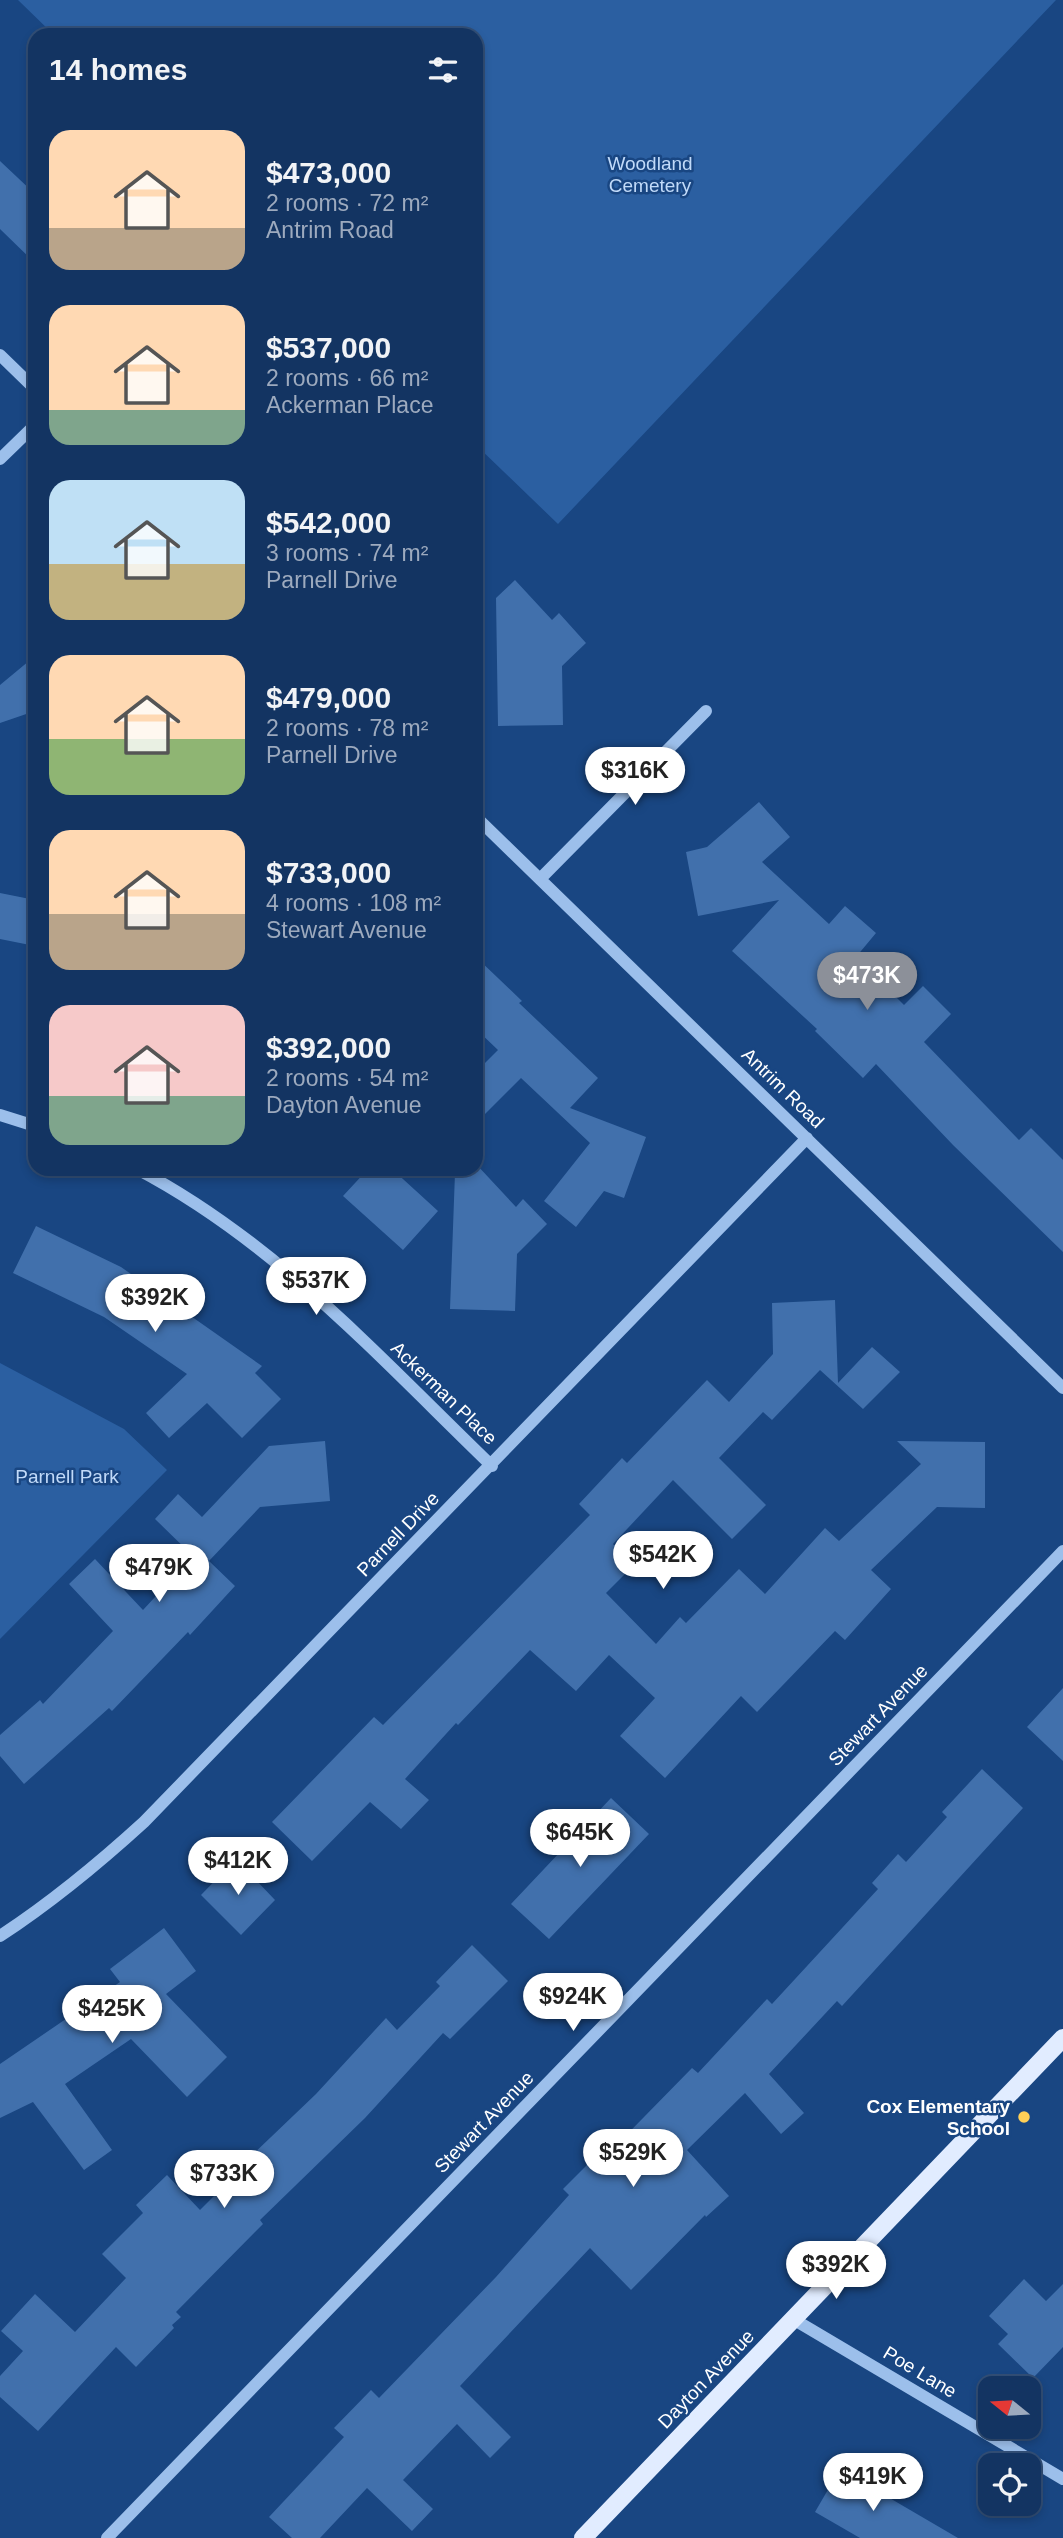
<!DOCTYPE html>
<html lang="en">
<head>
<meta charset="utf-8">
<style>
	:root { --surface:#133462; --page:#1c3c68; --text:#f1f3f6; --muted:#9daabe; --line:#324f77; --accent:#8c9099 }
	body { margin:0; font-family:Helvetica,sans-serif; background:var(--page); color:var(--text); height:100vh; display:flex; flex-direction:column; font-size:26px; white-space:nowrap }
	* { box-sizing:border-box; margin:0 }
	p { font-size:23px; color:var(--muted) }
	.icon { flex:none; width:38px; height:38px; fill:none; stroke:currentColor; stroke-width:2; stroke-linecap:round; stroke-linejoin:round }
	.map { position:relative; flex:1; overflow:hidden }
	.drawer { position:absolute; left:28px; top:28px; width:455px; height:1148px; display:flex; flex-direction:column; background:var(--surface); border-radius:21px; box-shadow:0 4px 10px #0003,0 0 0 2px var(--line) }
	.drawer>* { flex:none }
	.needle { width:46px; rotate:288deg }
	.controls { position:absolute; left:978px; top:2376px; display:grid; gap:14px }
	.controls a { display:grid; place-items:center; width:63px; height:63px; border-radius:14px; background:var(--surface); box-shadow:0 4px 10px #0003,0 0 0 2px var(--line); font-size:35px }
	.price { position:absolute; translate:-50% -60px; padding:0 16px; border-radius:24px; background:#fff; color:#222; font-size:23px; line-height:46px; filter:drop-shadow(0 2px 4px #0008) }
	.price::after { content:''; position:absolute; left:50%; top:42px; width:21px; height:16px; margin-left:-10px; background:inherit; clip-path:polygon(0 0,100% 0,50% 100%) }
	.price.active { background:var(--accent); color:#fff }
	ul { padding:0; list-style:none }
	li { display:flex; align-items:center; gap:21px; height:175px; padding:0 21px }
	li span { display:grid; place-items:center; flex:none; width:196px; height:140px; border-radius:21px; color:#555 }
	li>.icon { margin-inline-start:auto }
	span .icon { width:84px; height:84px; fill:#fffc; stroke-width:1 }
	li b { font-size:30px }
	h2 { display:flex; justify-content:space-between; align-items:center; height:84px; padding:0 21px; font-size:30px }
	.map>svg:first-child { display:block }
	.green { fill:#2b5fa1 }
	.building { fill:#4170ac }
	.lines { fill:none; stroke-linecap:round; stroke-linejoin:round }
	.minor { stroke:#9cbfeb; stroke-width:12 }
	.major { stroke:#e1ecff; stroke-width:18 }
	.poi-dot { fill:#ffd057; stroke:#194682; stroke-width:2.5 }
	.labels { text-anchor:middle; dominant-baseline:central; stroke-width:5; stroke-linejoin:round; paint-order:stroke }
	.park-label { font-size:19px; fill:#c1daf9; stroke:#194682 }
	.street-label { font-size:19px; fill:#fff; stroke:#194682 }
	.poi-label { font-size:19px; font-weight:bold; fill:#fff; stroke:#194682; text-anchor:end }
</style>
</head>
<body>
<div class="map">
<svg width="1063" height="2538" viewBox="0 0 1063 2538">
	<rect width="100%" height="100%" fill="#194682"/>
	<!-- green -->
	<path class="green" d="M18,0h1038l-498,524 -82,-79v-410h-422z
		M0,1363l124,66 43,41 -167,169z"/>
	<!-- building -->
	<path class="building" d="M0,161l35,33v69l-35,-34z
		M515,580l37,40 7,-7 27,30 -24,23 1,59 -65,1 -2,-128z
		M35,656v55l-35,12v-38z
		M759,802l31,35 -28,25 67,62 16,-18 31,27 -20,24 48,48 19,-19 28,28 -27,28 95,98 12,-12 32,32v92l-110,-107 -77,-81 -13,14 -48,-47 2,-2 -85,-78 47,-51 -81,16 -12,-64 21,-5z
		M0,893l35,7v46l-35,-7z
		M476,957l46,44 -3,2 79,75 -28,30 76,29 -22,61 -20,-7 -28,36 -32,-26 46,-58 -69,-65 -45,45v-51l22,-22 -22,-21z
		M476,1164l40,43 7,-8 24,25 -30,30 -2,57 -65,-2 5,-136 5,-4h16z
		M368,1169h24l46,42 -35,39 -60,-54z
		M36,1226l85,41 141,99 -7,7 26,26 -39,39 -35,-35 -38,35 -23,-25 41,-39 -83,-57 -91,-44z
		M835,1300l3,83 34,-36 28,25 -37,37 -43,-39 -48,50 -9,-8 -44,46 47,47 -34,34 -59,-59 -60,64 21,21 -28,28 50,51 24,-27 6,6 53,-54 26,25 60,-66 14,13 82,-77 -24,-23 88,1v66l-48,-1 -66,63 20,19 -46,51 -10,-9 -78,81 -16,-16 -76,82 -45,-42 35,-38 -46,-43 -33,36 -46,-41 -72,75 -2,-2 -51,56 24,21 -28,29 -31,-27 -58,59 -40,-39 102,-105 9,8 207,-210 -11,-11 43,-46 5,5 80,-83 22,22 44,-48 -1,-51z
		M325,1441l5,60 -70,6 -51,54 26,25 -45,49 -2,-3 -76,79 -3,-3 -85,76 -24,-28v-21l40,-35 3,4 70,-73 -44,-47 26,-25 48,51 50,-54 -38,-37 23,-25 24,23 67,-71z
		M1063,1688v73l-36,-34z
		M982,1769l41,39 -181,198 -5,-5 -68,73 35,39 -23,21 -36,-41 -58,57 42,46 -23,21 -1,-2 -74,75 -41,-42 -130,138 51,51 -21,21 -33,-34 -54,56 30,29 -21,22 -45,-43 -47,50h-28l-23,-21 75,-80 -10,-9 37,-38 8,8 117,-121 73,-82 -6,-6 28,-28 5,5 96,-98 6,5 69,-74 5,5 106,-115 -6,-6 26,-29 8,8 41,-45 -5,-5z
		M611,1798l38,36 -100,105 -38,-35z
		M236,1859l39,41 -34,35 -40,-40z
		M164,1928l32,43 -30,23 61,63 -40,40 -56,-58 -66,45 47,66 -28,20 -51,-68 -33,16v-54l120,-82 -10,-13z
		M472,1945l36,36 -58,58 -7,-6 -78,85 -105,102 3,4 -87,88 5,5 -9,8 2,3 -38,39 -20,-20 -78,84 -38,-34v-21l23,-25 -22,-20 34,-37 40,38 51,-54 -24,-24 41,-41 -7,-8 31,-30 33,35 49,-49 -2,-1 69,-66 70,-76 11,12 43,-44 -4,-4z
		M1024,2279l22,22 17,-17v63l-30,31 -35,-34 10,-10 -19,-18z
		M840,2469l118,69h-98l-45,-26z"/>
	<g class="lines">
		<!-- minor -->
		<path class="minor" d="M0,355l35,34
			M0,459l35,-34
			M476,817l587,571
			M540,879l166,-168
			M0,1115l35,11
			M137,1169c139,73 243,189 355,297
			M0,1936c52,-34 98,-72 144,-114l663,-684
			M793,2319l270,160
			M107,2538l956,-987"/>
		<!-- major -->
		<path class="major" d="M583,2538l480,-500"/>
	</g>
	<!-- markers -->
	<circle class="poi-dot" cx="1024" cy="2117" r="7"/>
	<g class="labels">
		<!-- park labels -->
		<g class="park-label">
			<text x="650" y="163">Woodland<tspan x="650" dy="22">Cemetery</tspan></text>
			<text x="67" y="1476">Parnell Park</text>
		</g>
		<!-- street labels -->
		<g class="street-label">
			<text transform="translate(783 1088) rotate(44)">Antrim Road</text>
			<text transform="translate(444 1393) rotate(44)">Ackerman Place</text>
			<text transform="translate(398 1534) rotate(-46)">Parnell Drive</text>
			<text transform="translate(878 1715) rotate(-46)">Stewart Avenue</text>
			<text transform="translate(484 2122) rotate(-46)">Stewart Avenue</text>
			<text transform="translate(920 2372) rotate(31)">Poe Lane</text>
			<text transform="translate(706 2379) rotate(-46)">Dayton Avenue</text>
		</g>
		<!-- poi labels -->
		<g class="poi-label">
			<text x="1010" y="2106">Cox Elementary<tspan x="1010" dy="22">School</tspan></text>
		</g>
	</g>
</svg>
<div class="controls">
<a><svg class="needle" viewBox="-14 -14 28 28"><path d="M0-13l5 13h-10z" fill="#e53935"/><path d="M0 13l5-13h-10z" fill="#9daabe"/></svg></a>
<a><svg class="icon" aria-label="locate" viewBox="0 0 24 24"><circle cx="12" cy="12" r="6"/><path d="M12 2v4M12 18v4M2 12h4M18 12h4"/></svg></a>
</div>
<b class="price" style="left:635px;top:807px">$316K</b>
<b class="price active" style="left:867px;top:1012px">$473K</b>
<b class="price" style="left:316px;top:1317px">$537K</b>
<b class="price" style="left:155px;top:1334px">$392K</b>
<b class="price" style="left:663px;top:1591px">$542K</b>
<b class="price" style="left:159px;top:1604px">$479K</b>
<b class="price" style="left:580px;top:1869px">$645K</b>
<b class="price" style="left:238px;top:1897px">$412K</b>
<b class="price" style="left:573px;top:2033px">$924K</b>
<b class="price" style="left:112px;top:2045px">$425K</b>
<b class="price" style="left:633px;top:2189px">$529K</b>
<b class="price" style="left:224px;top:2210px">$733K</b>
<b class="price" style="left:836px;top:2301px">$392K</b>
<b class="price" style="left:873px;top:2513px">$419K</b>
<section class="drawer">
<h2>14 homes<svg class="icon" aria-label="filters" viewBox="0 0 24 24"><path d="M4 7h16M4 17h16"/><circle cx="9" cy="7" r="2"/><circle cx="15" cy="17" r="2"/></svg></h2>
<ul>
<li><span style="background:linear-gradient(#ffd9b3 70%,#b9a48a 0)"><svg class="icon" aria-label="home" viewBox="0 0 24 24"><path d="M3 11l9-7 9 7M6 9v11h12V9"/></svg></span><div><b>$473,000</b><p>2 rooms · 72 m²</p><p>Antrim Road</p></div></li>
<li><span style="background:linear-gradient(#ffd9b3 75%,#7fa58c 0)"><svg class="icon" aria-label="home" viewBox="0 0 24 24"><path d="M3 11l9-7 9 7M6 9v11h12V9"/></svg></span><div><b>$537,000</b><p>2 rooms · 66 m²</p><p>Ackerman Place</p></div></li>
<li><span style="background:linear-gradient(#bfe0f5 60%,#c2b280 0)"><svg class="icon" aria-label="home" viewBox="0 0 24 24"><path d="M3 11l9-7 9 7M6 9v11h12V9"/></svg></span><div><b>$542,000</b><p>3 rooms · 74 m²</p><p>Parnell Drive</p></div></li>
<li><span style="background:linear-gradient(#ffd9b3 60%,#8fb573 0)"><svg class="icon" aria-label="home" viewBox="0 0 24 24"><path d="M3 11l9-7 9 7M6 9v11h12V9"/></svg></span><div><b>$479,000</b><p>2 rooms · 78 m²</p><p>Parnell Drive</p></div></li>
<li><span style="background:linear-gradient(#ffd9b3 60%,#b9a48a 0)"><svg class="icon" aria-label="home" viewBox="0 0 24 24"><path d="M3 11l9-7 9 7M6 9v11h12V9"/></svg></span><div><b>$733,000</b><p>4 rooms · 108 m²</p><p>Stewart Avenue</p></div></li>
<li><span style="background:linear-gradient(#f6c9c9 65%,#7fa58c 0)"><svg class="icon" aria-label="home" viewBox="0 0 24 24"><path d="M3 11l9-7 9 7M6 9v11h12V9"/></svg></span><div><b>$392,000</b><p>2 rooms · 54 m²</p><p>Dayton Avenue</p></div></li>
</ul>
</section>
</div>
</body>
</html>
